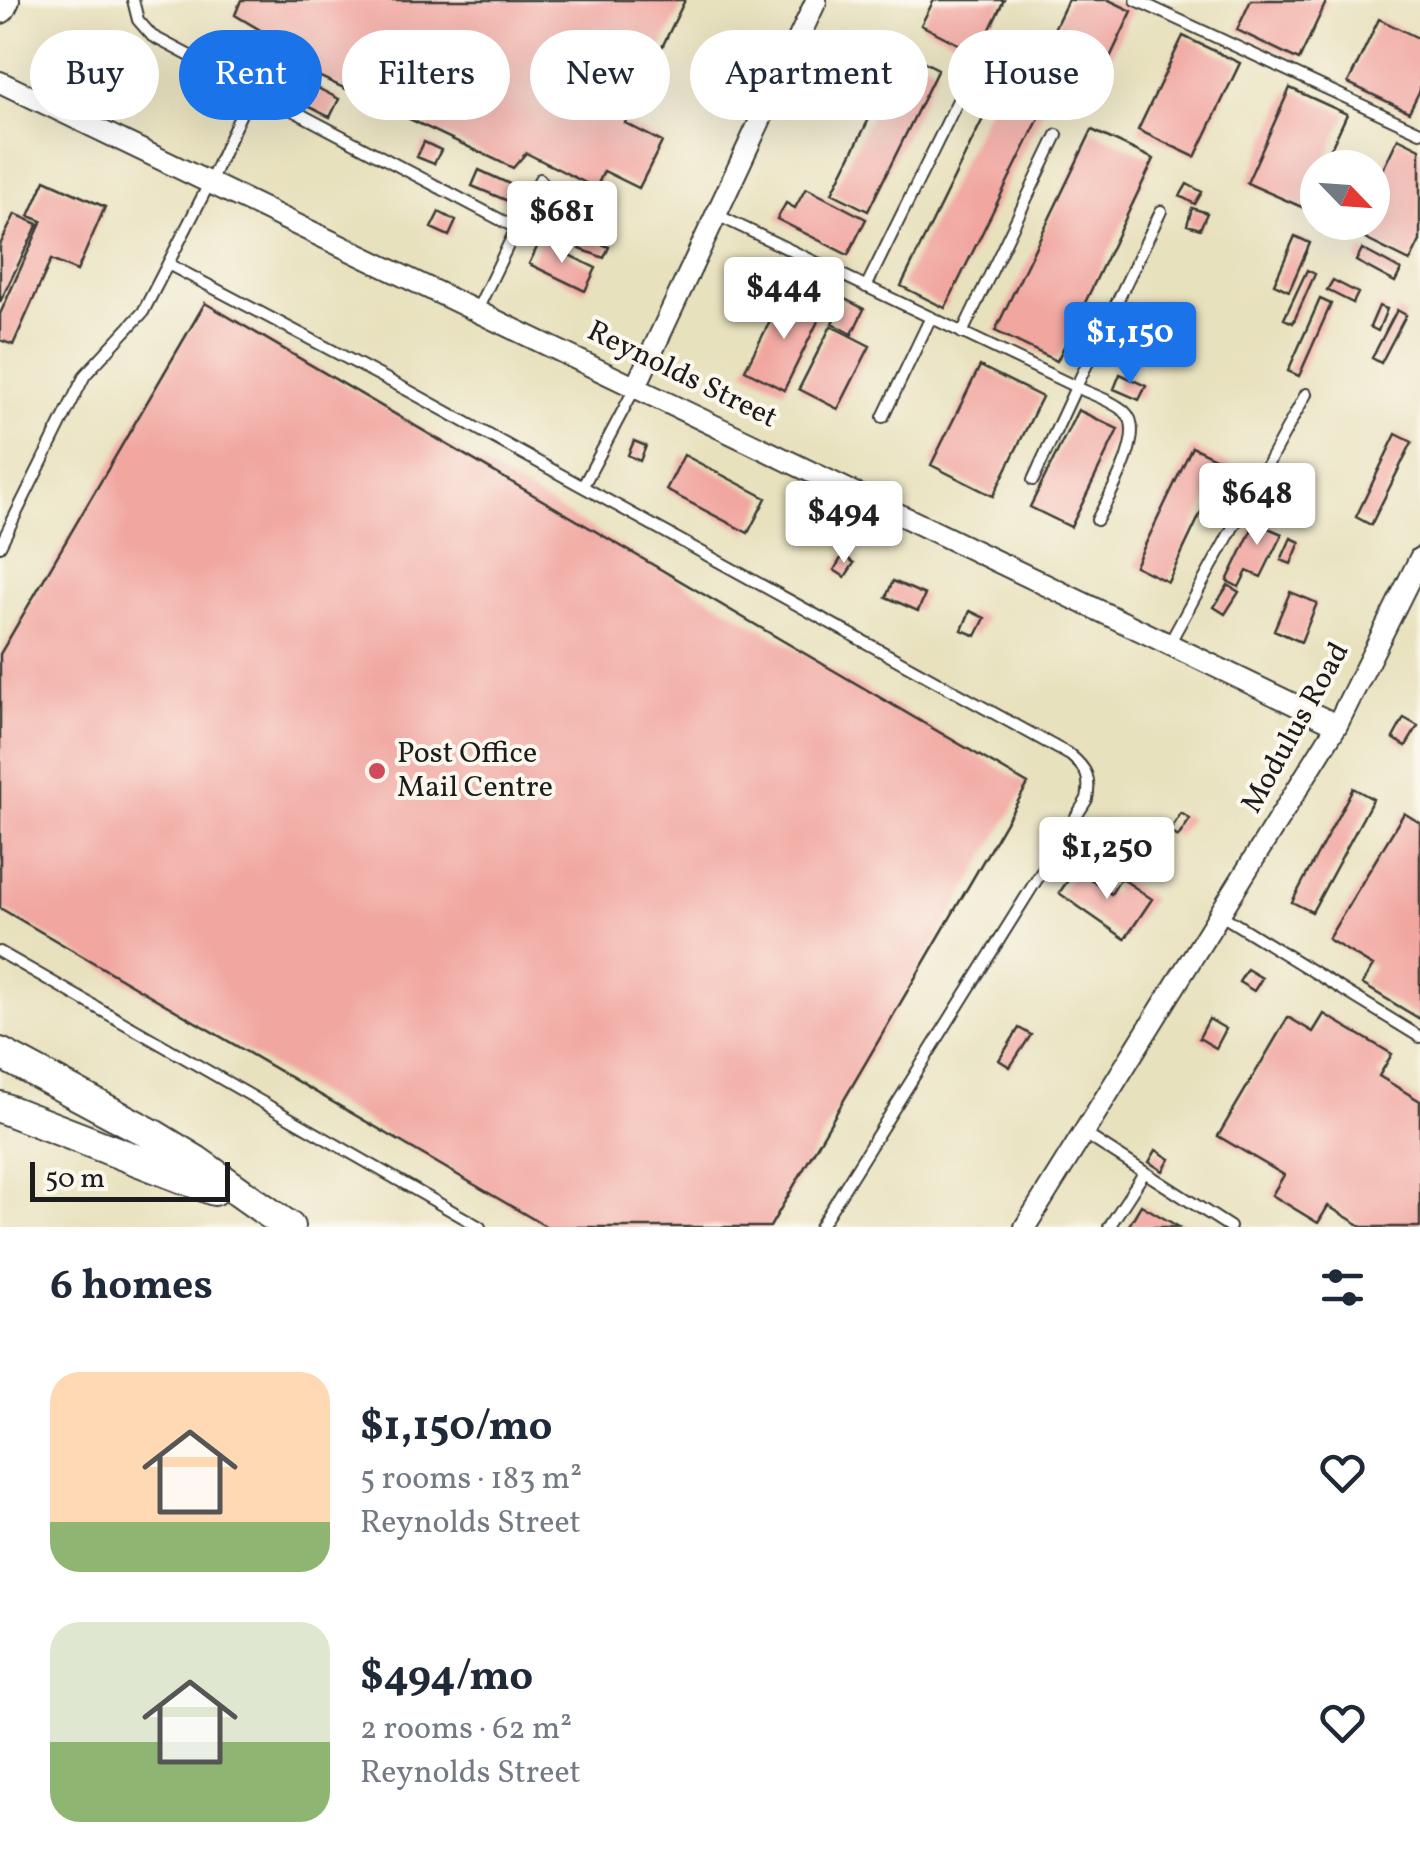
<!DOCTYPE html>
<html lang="en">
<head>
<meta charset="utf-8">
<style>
	:root { --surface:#fff; --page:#f2f2f3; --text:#1f2937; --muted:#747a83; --accent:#1a73e8 }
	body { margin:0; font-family:Vollkorn,serif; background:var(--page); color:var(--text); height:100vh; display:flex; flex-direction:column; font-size:38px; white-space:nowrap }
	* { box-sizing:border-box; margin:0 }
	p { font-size:32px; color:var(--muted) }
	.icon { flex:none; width:55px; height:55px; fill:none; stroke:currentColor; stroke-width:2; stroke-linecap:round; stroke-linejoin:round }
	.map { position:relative; height:1227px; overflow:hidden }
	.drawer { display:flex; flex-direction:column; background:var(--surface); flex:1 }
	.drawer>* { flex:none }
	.hud { position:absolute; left:30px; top:30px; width:1360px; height:90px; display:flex; gap:20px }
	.needle { width:65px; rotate:115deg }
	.buttons { position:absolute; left:1300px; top:150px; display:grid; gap:20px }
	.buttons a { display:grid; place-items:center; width:90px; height:90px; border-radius:50%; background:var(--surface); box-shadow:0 10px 40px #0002; font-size:50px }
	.scale { position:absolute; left:30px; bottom:25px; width:200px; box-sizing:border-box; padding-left:10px; border:5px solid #1c1c1c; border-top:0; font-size:28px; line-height:35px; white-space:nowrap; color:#1c1c1c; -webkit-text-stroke:8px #fbf7ec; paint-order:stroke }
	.price { position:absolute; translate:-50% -85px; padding:0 22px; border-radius:10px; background:#fff; color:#222; font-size:32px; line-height:65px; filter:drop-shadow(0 2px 5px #0008) }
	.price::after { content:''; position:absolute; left:50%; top:60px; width:30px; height:22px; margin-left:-15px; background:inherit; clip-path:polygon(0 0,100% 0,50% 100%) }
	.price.current { background:var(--accent); color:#fff }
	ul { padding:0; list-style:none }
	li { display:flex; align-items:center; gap:30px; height:250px; padding:0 50px }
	li span { display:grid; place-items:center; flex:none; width:280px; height:200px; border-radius:30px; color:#555 }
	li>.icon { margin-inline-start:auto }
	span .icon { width:120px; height:120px; fill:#fffc; stroke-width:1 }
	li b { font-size:42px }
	h2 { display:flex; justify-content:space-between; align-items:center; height:120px; padding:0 50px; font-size:42px }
	.tag { padding:0 35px; border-radius:45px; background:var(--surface); box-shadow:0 10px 40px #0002; font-size:35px; line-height:90px }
	.tag.current { background:var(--accent); color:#fff }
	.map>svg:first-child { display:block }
	.building { fill:#f1a6a0 }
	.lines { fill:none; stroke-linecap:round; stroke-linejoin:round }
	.lane-casing { stroke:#3b3a34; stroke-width:14 }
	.street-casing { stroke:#3b3a34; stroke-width:24 }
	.secondary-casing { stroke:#3b3a34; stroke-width:34 }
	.lane { stroke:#fff; stroke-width:10 }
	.street { stroke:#fff; stroke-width:20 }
	.secondary { stroke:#fff; stroke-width:30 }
	.poi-dot { fill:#d1495b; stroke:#fbf7ec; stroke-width:4 }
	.labels { text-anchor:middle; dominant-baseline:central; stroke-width:8; stroke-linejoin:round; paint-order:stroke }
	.street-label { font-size:30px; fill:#1c1c1c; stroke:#fbf7ec }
	.poi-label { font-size:30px; fill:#1c1c1c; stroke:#fbf7ec; text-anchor:start }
</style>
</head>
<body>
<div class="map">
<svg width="1420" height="1227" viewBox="0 0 1420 1227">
	<rect width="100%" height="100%" fill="#fbf7ec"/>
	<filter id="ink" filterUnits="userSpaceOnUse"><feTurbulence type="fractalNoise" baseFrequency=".01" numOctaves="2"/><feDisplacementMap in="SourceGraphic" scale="20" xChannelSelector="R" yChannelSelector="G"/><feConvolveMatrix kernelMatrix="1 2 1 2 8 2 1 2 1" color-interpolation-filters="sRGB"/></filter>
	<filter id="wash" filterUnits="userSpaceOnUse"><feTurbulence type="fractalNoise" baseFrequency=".0048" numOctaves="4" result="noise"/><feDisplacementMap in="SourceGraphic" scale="40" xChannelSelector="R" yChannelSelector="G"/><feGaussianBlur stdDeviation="2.25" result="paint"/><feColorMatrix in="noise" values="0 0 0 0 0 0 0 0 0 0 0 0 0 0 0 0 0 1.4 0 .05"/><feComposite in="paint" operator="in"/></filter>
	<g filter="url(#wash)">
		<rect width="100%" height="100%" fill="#e8e1be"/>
		<g id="blocks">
			<!-- building -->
			<path class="building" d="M241,0h444l-60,123 37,19 -23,46 -35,-17 -8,17 -70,-35 -13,15 -214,-101 5,-11 -69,-41z
				M934,0h70l-26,54 -57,-29z
				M1068,0h41l23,11 -45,95 -57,-27z
				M1251,0h76l-28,60 -62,-30z
				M1379,19l41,20v51l-11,22 -61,-29z
				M1183,36l57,27 -45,94 -57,-27z
				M236,43l11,5 -10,21 -11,-4z
				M903,51l35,18 -70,142 -36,-18z
				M302,80l37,19 -9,18 -37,-18z
				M999,86l45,22 -99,200 -44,-22z
				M1290,88l57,26 -25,54h-4v10l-14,30 -57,-25z
				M1092,130l62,29 -97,202 -62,-30z
				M1398,138l22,11v92l-10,20 -57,-28 5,-11h14v-30z
				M424,142l17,8 -7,14 -17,-7z
				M479,170l35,16 -6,15 -36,-15z
				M45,180l60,27 -28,64 -26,-11 -38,85 -13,-5v-26l42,-93 -13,-5z
				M1187,184l15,8 -7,12 -15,-8z
				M806,188l60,31 -18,36 -71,-36 9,-16 9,5z
				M1192,208l15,5 -7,16 -13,-4z
				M439,212l17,9 -7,15 -18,-8z
				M15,214l23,10 -38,78v-57z
				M1295,236l15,7 -21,48 -15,-7z
				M585,237l24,10 -5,11 -24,-9z
				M540,241l56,27 -11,23 -56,-27z
				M1362,249l39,21 -6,12 -39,-21z
				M1307,270l8,4 -22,49 -9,-4z
				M1333,280l25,13 -5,10 -26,-13z
				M784,294l38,19 -38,77 -39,-20z
				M845,299l19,10 -12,25 -20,-11z
				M1320,299l11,5 -32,72 -11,-5z
				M205,303l823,481 -258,443h-223l-547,-319v-254z
				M1159,306l25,11 -8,18 -25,-11z
				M1379,306l8,3 -9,22 -8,-4z
				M1397,310l9,5 -25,48 -9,-5z
				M831,326l39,20 -32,63 -39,-20z
				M980,366l62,31 -49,99 -62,-31z
				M1120,374l26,12 -7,14 -25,-11z
				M1078,410l40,19 -47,98 -41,-20z
				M1396,434l16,8 -41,83 -15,-8z
				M634,441l12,5 -6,15 -12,-6z
				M1192,447l38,18 -10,21 -5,-3 -47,99 -33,-16z
				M684,455l82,43 -18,35 -82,-43z
				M1264,504l12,6 -8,18 14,6 -21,43 -14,-6 -8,16 -12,-6z
				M1291,538l9,4 -9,22 -10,-4z
				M843,555l11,8 -9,14 -11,-7z
				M893,581l32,14 -7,16 -32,-14z
				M1228,585l11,7 -14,22 -11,-7z
				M1290,592l27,11 -16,39 -27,-12z
				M970,611l15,7 -9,18 -14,-6z
				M1404,718l14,8 -12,20 -13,-8z
				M1353,788l20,11 -61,113 -20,-10z
				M1181,813l9,6 -12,18 -8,-6z
				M1404,813l16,10v196l-58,-35 11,-18 -45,-27z
				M1076,869l35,25 10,-16 31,21 -27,40 -66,-46z
				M1247,969l15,9 -8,13 -15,-9z
				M1324,1014l68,40 -13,22 41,25v126h-57l-35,-21 -10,17 -46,-28 12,-20 -66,-39 70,-119 25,15z
				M1209,1019l17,10 -10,19 -17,-10z
				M1019,1028l12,7 -21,32 -11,-7z
				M1156,1150l14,9 -7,12 -14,-9z
				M1141,1205l38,22h-51z"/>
		</g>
	</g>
	<g filter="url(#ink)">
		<use href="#blocks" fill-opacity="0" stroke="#3b3a34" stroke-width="2.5"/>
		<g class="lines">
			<defs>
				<path id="lane" d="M133,0l5,20 14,16 364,192
					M1136,0l284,132
					M717,215l359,172 85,-176
					M168,264l241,127 661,364c17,14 21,23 17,44l-267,428
					M866,287l97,-197
					M477,310l63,-131
					M962,333l95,-198
					M883,417l48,-100
					M1033,480l43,-93c15,7 37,14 49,25 23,20 -17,86 -28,108
					M583,486l53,-100
					M0,546l85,-171 58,-63 67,-130 42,-93
					M1169,644l137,-250
					M1221,915l199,122
					M0,952l480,275
					M1085,1134l145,93
					M1109,1227l35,-54"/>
				<path id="street" d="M0,82l1337,643
					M636,386l180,-385
					M1025,1227l312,-502 83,-167"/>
				<path id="secondary" d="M0,8l4,-8
					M0,1053l155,83 41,25 93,66
					M0,1107l214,83"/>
			</defs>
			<!-- lane casing -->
			<use href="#lane" class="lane-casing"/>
			<!-- street casing -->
			<use href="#street" class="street-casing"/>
			<!-- secondary casing -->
			<use href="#secondary" class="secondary-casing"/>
			<!-- lane -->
			<use href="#lane" class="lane"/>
			<!-- street -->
			<use href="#street" class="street"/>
			<!-- secondary -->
			<use href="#secondary" class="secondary"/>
		</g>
	</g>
	<!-- markers -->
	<circle class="poi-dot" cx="377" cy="771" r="10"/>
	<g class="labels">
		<!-- street labels -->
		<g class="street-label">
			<text transform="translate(682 375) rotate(26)">Reynolds Street</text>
			<text transform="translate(1296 728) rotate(-61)">Modulus Road</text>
		</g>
		<!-- poi labels -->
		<g class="poi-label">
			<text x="397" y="754">Post Office<tspan x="397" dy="34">Mail Centre</tspan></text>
		</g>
	</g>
</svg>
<div class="buttons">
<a><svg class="needle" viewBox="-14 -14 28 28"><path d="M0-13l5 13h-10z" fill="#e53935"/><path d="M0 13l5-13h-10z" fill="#747a83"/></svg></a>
</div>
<div class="scale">50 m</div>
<b class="price" style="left:562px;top:266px">$681</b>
<b class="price" style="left:784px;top:342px">$444</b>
<b class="price current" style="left:1130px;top:387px">$1,150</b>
<b class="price" style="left:1257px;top:548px">$648</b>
<b class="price" style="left:844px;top:566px">$494</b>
<b class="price" style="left:1107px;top:902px">$1,250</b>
<div class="hud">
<a class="tag">Buy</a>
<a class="tag current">Rent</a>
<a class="tag">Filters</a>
<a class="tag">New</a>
<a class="tag">Apartment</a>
<a class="tag">House</a>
</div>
</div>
<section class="drawer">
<h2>6 homes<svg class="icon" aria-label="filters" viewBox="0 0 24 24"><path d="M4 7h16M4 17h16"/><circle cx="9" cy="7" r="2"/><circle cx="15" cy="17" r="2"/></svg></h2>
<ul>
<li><span style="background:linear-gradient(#ffd9b3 75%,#8fb573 0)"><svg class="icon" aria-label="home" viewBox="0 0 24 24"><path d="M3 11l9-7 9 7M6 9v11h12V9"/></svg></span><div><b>$1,150/mo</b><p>5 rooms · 183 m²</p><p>Reynolds Street</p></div><svg class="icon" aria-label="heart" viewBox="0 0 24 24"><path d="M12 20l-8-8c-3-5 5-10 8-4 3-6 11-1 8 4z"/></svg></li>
<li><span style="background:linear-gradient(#dfe7d0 60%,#8fb573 0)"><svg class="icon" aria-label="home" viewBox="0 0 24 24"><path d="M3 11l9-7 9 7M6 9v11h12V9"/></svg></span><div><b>$494/mo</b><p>2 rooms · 62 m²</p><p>Reynolds Street</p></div><svg class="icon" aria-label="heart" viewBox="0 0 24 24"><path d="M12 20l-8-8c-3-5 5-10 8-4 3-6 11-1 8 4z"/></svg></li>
</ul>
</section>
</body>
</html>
